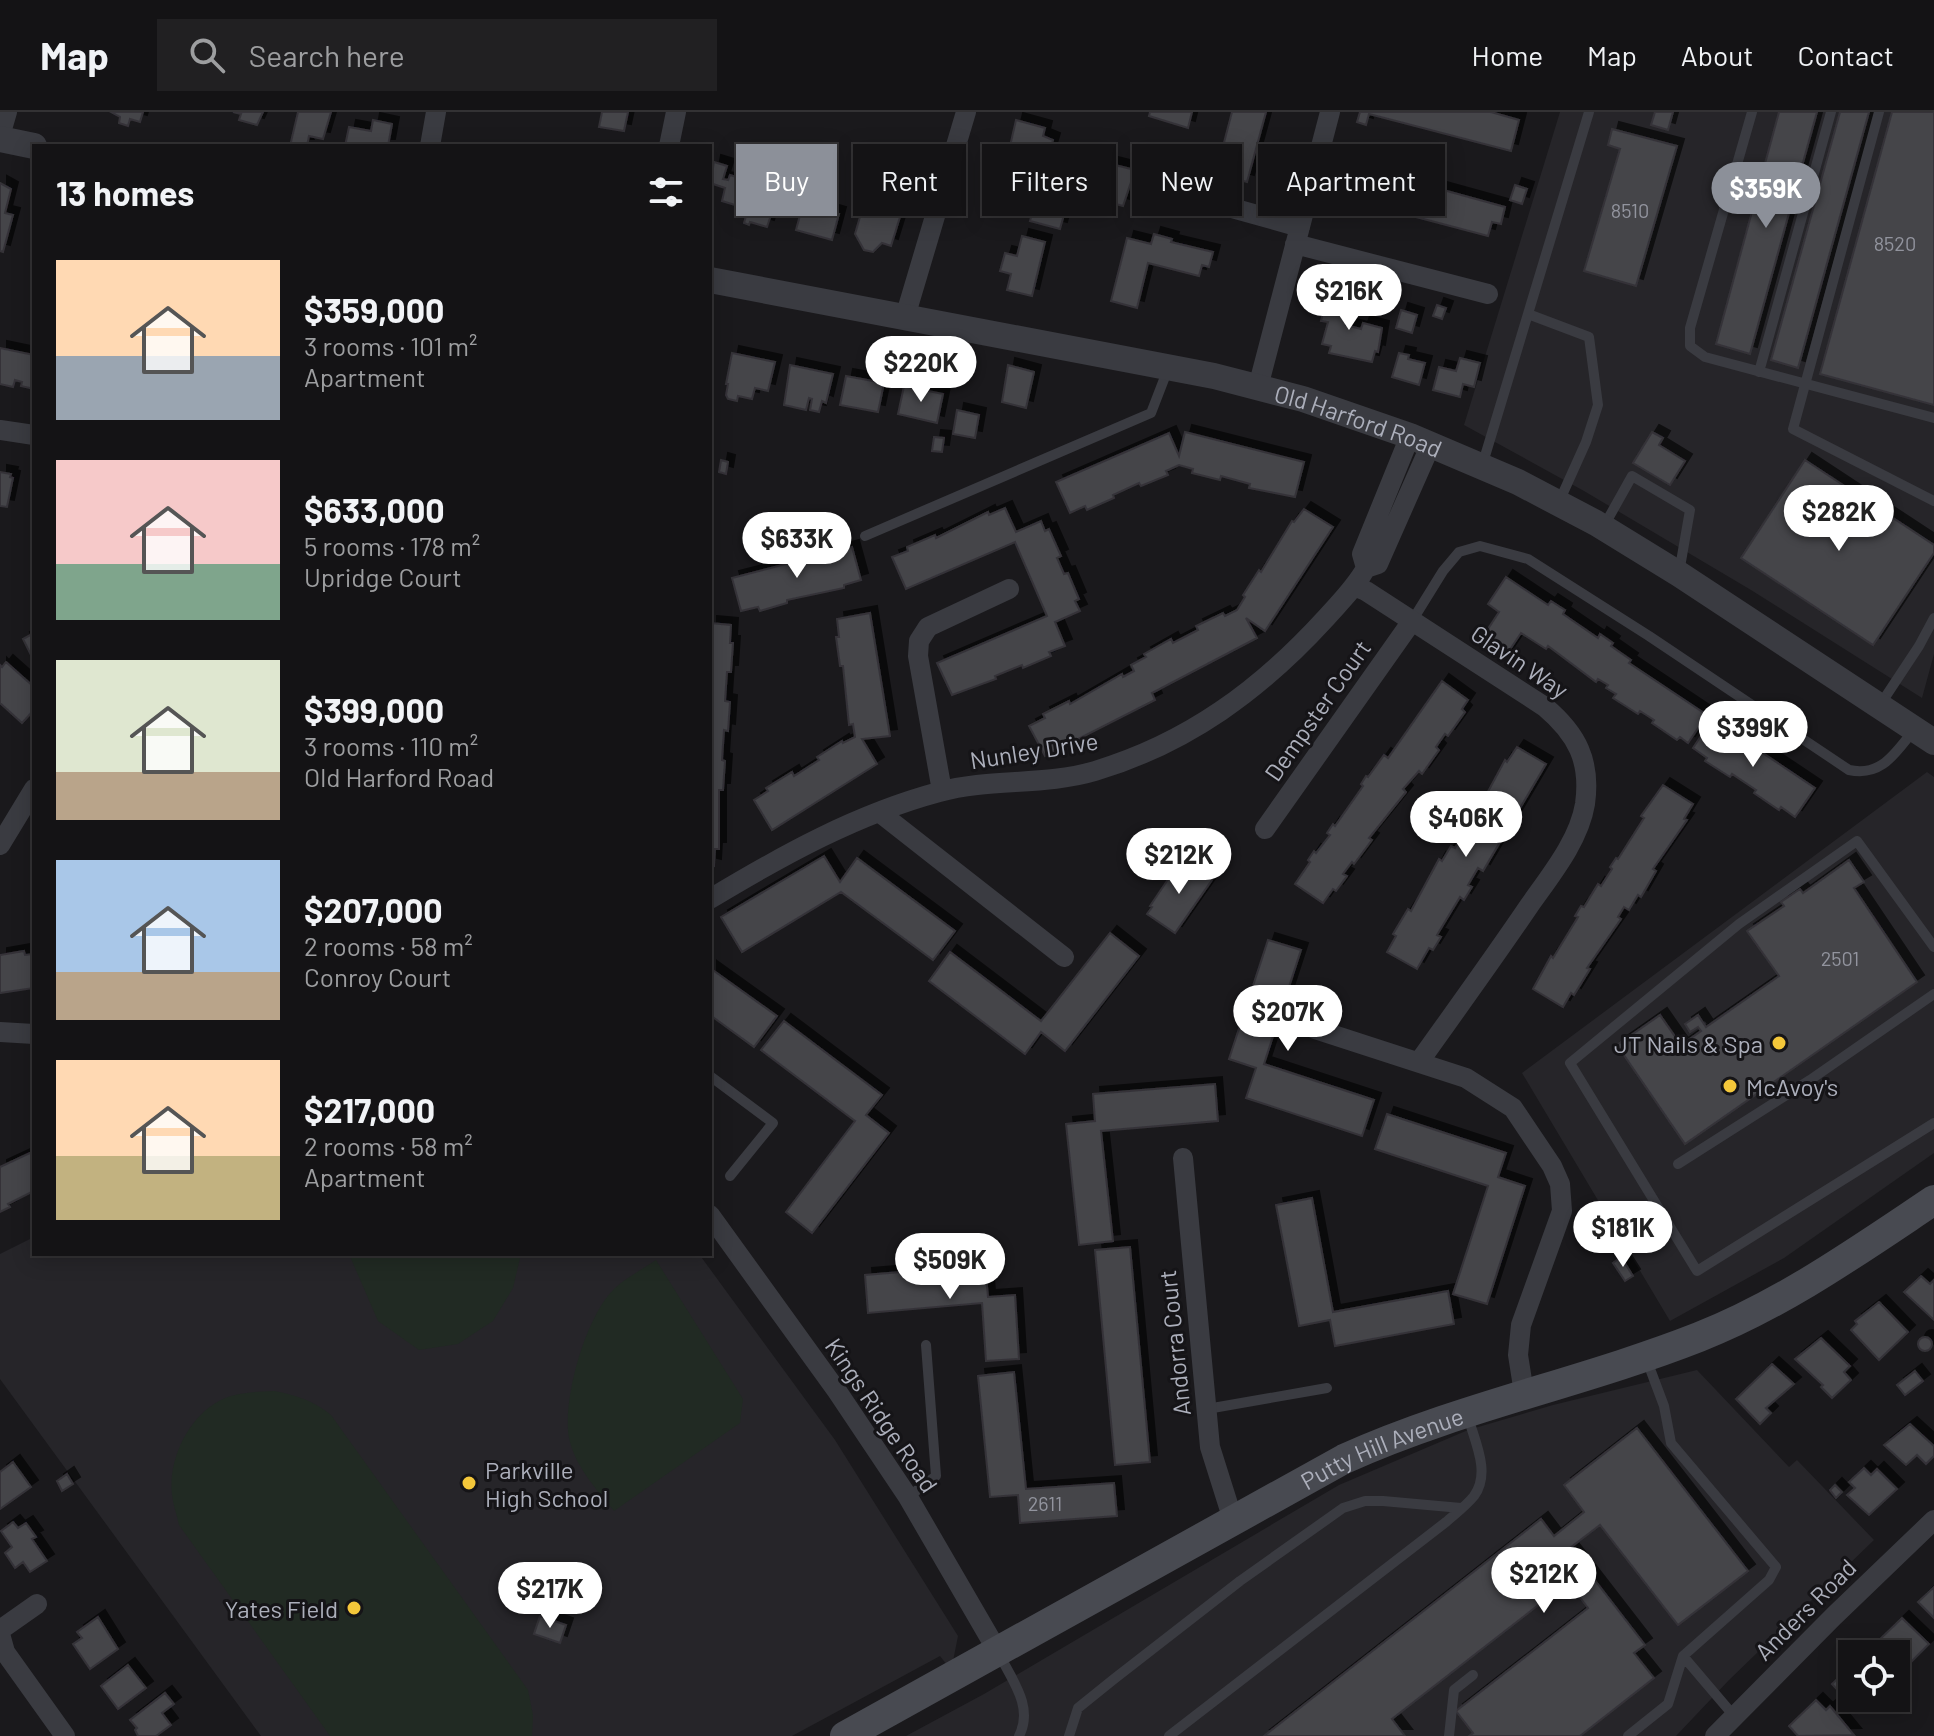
<!DOCTYPE html>
<html lang="en">
<head>
<meta charset="utf-8">
<style>
	:root { --surface:#141315; --page:#212022; --text:#f1f3f6; --muted:#9d9ea0; --line:#333234; --accent:#8c9099 }
	body { margin:0; font-family:Barlow,sans-serif; background:var(--page); color:var(--text); height:100vh; display:flex; flex-direction:column; font-size:30px; white-space:nowrap }
	* { box-sizing:border-box; margin:0 }
	p { font-size:26px; color:var(--muted) }
	.icon { flex:none; width:44px; height:44px; fill:none; stroke:currentColor; stroke-width:2; stroke-linecap:round; stroke-linejoin:round }
	.map { position:relative; flex:1; overflow:hidden }
	.side { position:absolute; left:32px; top:32px; width:680px; height:1112px; display:flex; flex-direction:column; background:var(--surface); border-radius:0px; box-shadow:0 4px 20px #0003,0 0 0 2px var(--line) }
	.side>* { flex:none }
	.banner { position:absolute; left:736px; top:32px; width:760px; height:72px; display:flex; gap:16px }
	.fabs { position:absolute; left:1838px; top:1528px; display:grid; gap:16px }
	.fabs a { display:grid; place-items:center; width:72px; height:72px; border-radius:0px; background:var(--surface); box-shadow:0 4px 20px #0003,0 0 0 2px var(--line); font-size:40px }
	.price { position:absolute; translate:-50% -68px; padding:0 18px; border-radius:28px; background:#fff; color:#222; font-size:26px; line-height:52px; filter:drop-shadow(0 2px 4px #0008) }
	.price::after { content:''; position:absolute; left:50%; top:48px; width:24px; height:18px; margin-left:-12px; background:inherit; clip-path:polygon(0 0,100% 0,50% 100%) }
	.price.active { background:var(--accent); color:#fff }
	ul { padding:0; list-style:none }
	li { display:flex; align-items:center; gap:24px; height:200px; padding:0 24px }
	li span { display:grid; place-items:center; flex:none; width:224px; height:160px; border-radius:0px; color:#555 }
	li>.icon { margin-inline-start:auto }
	span .icon { width:96px; height:96px; fill:#fffc; stroke-width:1 }
	li b { font-size:34px }
	h2 { display:flex; justify-content:space-between; align-items:center; height:96px; padding:0 24px; font-size:34px }
	.chip { padding:0 28px; border-radius:0px; background:var(--surface); box-shadow:0 4px 20px #0003,0 0 0 2px var(--line); font-size:28px; line-height:72px }
	.chip.active { background:var(--accent); color:#fff }
	header { display:flex; align-items:center; gap:48px; box-sizing:border-box; height:112px; padding:0 40px; background:var(--surface); border-bottom:2px solid var(--line) }
	header strong { font-size:38px }
	nav { display:flex; gap:44px; margin-inline-start:auto; font-size:28px }
	.search { width:560px; height:72px; background:var(--page); display:flex; align-items:center; gap:20px; box-sizing:border-box; padding:0 28px; border-radius:0px; color:var(--muted); font-size:30px }
	.map>svg:first-child { display:block }
	.built { fill:#262529 }
	.green { fill:#212a23 }
	.building { fill:#444449; stroke:#343338; stroke-width:2; filter:url(#shadow) }
	.lines { fill:none; stroke-linecap:round; stroke-linejoin:round }
	.service { stroke:#3a3b41; stroke-width:10 }
	.minor { stroke:#3a3b41; stroke-width:20 }
	.tertiary { stroke:#3a3b41; stroke-width:26 }
	.secondary { stroke:#484a51; stroke-width:30 }
	.poi-dot { fill:#f4c73a; stroke:#151417; stroke-width:3 }
	.labels { text-anchor:middle; dominant-baseline:central; stroke-width:6; stroke-linejoin:round; paint-order:stroke }
	.number-label { font-size:20px; fill:#92949e }
	.street-label { font-size:24px; fill:#acafbb; stroke:#151417 }
	.poi-label { font-size:24px; fill:#acafbb; stroke:#151417; text-anchor:end }
</style>
</head>
<body>
<header>
<strong>Map</strong>
<div class="search"><svg class="icon" aria-label="search" viewBox="0 0 24 24"><circle cx="10" cy="10" r="6"/><path d="M15 15l6 6"/></svg>Search here</div>
<nav><a>Home</a><a>Map</a><a>About</a><a>Contact</a></nav>
</header>
<div class="map">
<svg width="1934" height="1624" viewBox="0 0 1934 1624">
	<defs>
		<filter id="shadow"><feDropShadow dx="7" dy="-7" stdDeviation="0" flood-color="#0009"/></filter>
	</defs>
	<rect width="100%" height="100%" fill="#1a191c"/>
	<!-- built -->
	<path class="built" d="M1560,0h374v542l-12,44 -171,-108 -167,-99 -120,-66z
		M1927,660l7,5v376l-150,105 -114,63 -148,-248z
		M34,1125v17h665l136,186 123,196 -5,25 -6,4 -7,-9 -148,80h-531l-261,-357v-125z
		M1697,1258l92,97 8,-7 77,80 -145,140 -53,56h-770l78,-42 355,-209 129,-55 85,-25z"/>
	<!-- green -->
	<path class="green" d="M349,1142h172l-8,34 -20,33 -35,23 -39,6 -41,-29z
		M656,1148l87,139 -3,24 -126,88c-18,-22 -39,-45 -45,-73 -7,-39 17,-123 46,-150 12,-11 28,-19 41,-28z
		M274,1279c22,4 40,10 57,24l197,275 5,25 -1,21h-202l-151,-211c-2,-10 -6,-20 -7,-30 -4,-33 14,-73 42,-91 17,-12 40,-12 60,-13z"/>
	<!-- building -->
	<path class="building" d="M111,0h32l-3,10 -10,-3 -2,7 -9,-3 1,-6z
		M233,0h30l-6,13 -18,-5 2,-6z
		M298,0h33l-8,27 -14,-3 -2,10h-17z
		M602,0h26l-4,19 -25,-4z
		M1150,0h42l-4,16 -39,-12z
		M1232,0h34l-19,70 -31,-9z
		M1360,0h131l28,8 -8,31 -142,-37 -3,11 -9,-3z
		M1655,0h18l-5,18 -17,-5z
		M1779,0h38l-67,242 -34,-10z
		M1840,0h29l-71,256 -27,-8z
		M1892,0h42v293l-114,-31z
		M373,8l19,4 -4,22h-43l4,-19 22,4z
		M1016,8l29,8 -2,8 10,4 -5,17 -10,-3v3l3,1 -3,9 -31,-8z
		M1612,17l65,17 -41,140 -52,-15 36,-122 -12,-4z
		M873,49l39,13 -7,23 -40,-12z
		M714,50l13,4 -4,13 5,1 2,-5 49,15 -12,37 -17,-5 -1,3 -5,-2 4,-14 -26,-8 3,-13 -15,-5z
		M1103,50l32,8 -12,36 -33,-9 3,-10 4,1z
		M1349,52l156,43 -4,17 -9,-2 -4,14 -148,-39z
		M0,71l11,6 -6,24 8,2 -10,37 -3,-1z
		M1515,73l12,4 -5,15 -12,-4z
		M867,81l37,11 -13,42 -9,-3 -9,9 -9,-2 -9,-16z
		M1037,83l30,9 -7,25 -30,-8z
		M803,92l36,10 -7,26 -36,-10z
		M1154,122l18,5 -1,3 42,10 -4,15 -7,-2 -3,11 -51,-13 -11,45 -26,-7 16,-63 24,6z
		M1022,124l23,6 -13,54 -25,-6 4,-16 -11,-3 5,-18 12,3z
		M1335,180l19,5 -8,28 15,4 2,-6 19,5 -4,24 -3,-1 -3,11 -43,-9 2,-7 -9,-2 6,-22 -7,-1 2,-9 6,1z
		M1437,193l9,3 -4,11 -9,-3z
		M1401,198l16,5 -5,18 -16,-5z
		M0,236l34,7v34l-13,-3 1,-4 -7,-2 -2,7 -13,-3z
		M732,241l43,9 -7,29 -13,-3 -3,11 -14,-3 -1,5 -9,-2 -2,-4 2,-11h-2z
		M1399,241l10,2 -1,4 17,4 -6,22 -27,-8z
		M1460,246l20,5 -6,24 -11,-3 -3,13 -27,-7 6,-23 17,4z
		M790,253l43,9 -7,29 -4,-2 -3,11 -9,-2 2,-11 -3,-1 -3,12 -22,-5z
		M1008,253l26,7 -8,36 -24,-6z
		M846,264l38,7 -6,29 -38,-7z
		M904,274l39,8 -6,29 -39,-9z
		M957,298l22,5 -4,23 -22,-4z
		M1185,320l119,30 -9,35 -46,-9 1,-4 -29,-8 -1,4 -28,-7 1,-4 -14,-4 -13,6 2,4 -27,11 -2,-3 -26,12 1,3 -27,12 -2,-4 -15,7 -14,-31 113,-49 10,23z
		M1652,320l11,6 -4,7 26,16 -15,24 -37,-22z
		M934,325l10,1 -2,14 -10,-1z
		M721,348l7,2 -2,12 -7,-2z
		M1805,348l129,85v8l-61,92 -132,-87z
		M0,360l11,2 -1,3 3,1 -6,29 -7,-1z
		M1005,396l11,24 25,-11 4,10 4,-2 12,27 -4,2 7,16 4,-1 11,26 -4,2 5,10 -25,11 10,24 -16,6 2,4 -28,12 -1,-3 -27,11 1,3 -44,16 -15,-32 110,-47 -32,-74 -109,47 -14,-32 16,-6 -1,-4 28,-12 1,3 52,-26 1,3z
		M1304,397l29,18 -68,104 -19,-13 11,20 -105,55 3,7 -110,56 -16,-30 16,-8 -2,-4 26,-13 1,3 52,-30 1,3 11,-6 -3,-6 15,-8 -2,-3 27,-15 2,4 25,-13 -2,-4 27,-13 2,3 12,-6 8,-13 -2,-2 16,-25 2,2 31,-51 2,1z
		M852,435l9,33 -17,5v3l-57,12v3l-27,8 -2,-4 -17,4 -9,-33z
		M1506,465l42,28 3,-4 14,9 -2,4 35,24 2,-4 13,9 -2,3 20,14 -2,3 78,52 -19,28 -8,-6 -3,3 -25,-17 2,-3 -14,-9 -2,3 -25,-16 3,-4 -10,-6 2,-3 -10,-6 -2,3 -48,-36 -2,3 -25,-16 -16,24 -25,-16 19,-29 -11,-8z
		M870,501l20,123 -28,3 15,25 -105,66 -18,-30 14,-9 -2,-3 26,-16 2,4 25,-16 -2,-3 25,-16 1,2 12,-6 -2,-13 -4,1 -6,-59h-3l-4,-29h3l-2,-18z
		M710,511l21,2 -1,18h3l-2,29h-4l-2,29 5,1 -2,29 -4,-1 -2,30 3,1 -2,29h-4v59h-4l-1,17 -4,-1z
		M34,521v28l-11,-22z
		M6,550l28,25v23l-12,13 -22,-20v-38l2,2z
		M1442,569l26,19 -6,9 3,3 -17,24 -3,-2 -9,13 3,3 -17,24 -3,-3 -16,18 3,3 -37,46 3,2 -18,24 -2,-2 -9,12 4,2 -11,15 -3,-2 -10,14 -28,-19 15,-22 -2,-2 6,-9 2,2 14,-18 -3,-2 6,-9 2,2 28,-40 -2,-2 5,-8 2,1 16,-22 4,3z
		M1712,607l103,69 -20,29 -14,-10 -2,3 -25,-17 2,-3 -24,-16 -2,3 -25,-16 2,-3 -14,-10z
		M1517,635l29,17 -63,107 -5,-3 -10,17 4,2 -8,13 -4,-3 -23,38 4,2 -8,13 -4,-2 -12,21 -30,-17 9,-16 -3,-2 15,-25 3,2 28,-52 3,2 9,-15 4,2 6,-10 -3,-2 16,-26 3,2 28,-52 2,2z
		M1663,673l30,19 -9,15 3,1 -34,49 3,2 -15,26 -3,-2 -9,15 -5,-3 -6,10 3,2 -34,49 3,1 -16,26 -3,-2 -8,14 -30,-18 18,-33 2,2 25,-41 -3,-1 6,-10 3,1 14,-23 3,2 11,-17 -2,-2 6,-9 2,1 26,-41 -3,-2z
		M824,744l16,26 17,-24 98,73 -22,29 -92,-68 -99,60 -21,-35z
		M1849,748l15,22 -10,6 63,94 -232,162 -68,-99 43,-30 21,30 20,-14 -3,-4 -8,5 -5,-8 13,-9 8,12 73,-51 -32,-45 37,-25 -3,-4 19,-13 3,4z
		M1184,749l28,19 -37,53 -28,-19 5,-7 -2,-1 27,-40 2,2z
		M1110,821l29,23 -74,95 -24,-19 -16,22 -96,-73 21,-29 91,69z
		M1268,828l33,10 -37,114 110,36 -12,36 -116,-38 10,-30 -27,-9z
		M24,839l1,4 9,-1v34l-34,5v-38z
		M710,856l67,48 -23,31 -44,-32z
		M784,909l98,74 -16,20 23,18 -77,100 -26,-21 69,-91 -94,-71z
		M1215,972l3,37 -117,10 12,110 -34,4 -13,-121 29,-3 -2,-27z
		M1387,1002l119,39 -8,24 27,9 -38,118 -34,-10 35,-108 -113,-37z
		M34,1039v40l-26,13 2,3 -10,5v-45z
		M1312,1086l21,114 115,-21 6,33 -119,22 -5,-26 -31,6 -23,-121z
		M1130,1135l20,215 -35,3 -20,-215z
		M1621,1145l12,19 -8,5 -12,-18z
		M985,1153l3,32 27,-2 4,64 -33,2 -4,-58 -114,10 -3,-38z
		M1921,1164l9,8 4,-4v40l-30,-28z
		M1879,1190l29,30 -29,28 -28,-30 6,-6 -2,-3z
		M1918 1232a7 7 0 1 1 14 0a7 7 0 1 1-14 0Z
		M1821,1226l29,28 -6,6 7,8 -19,18 -11,-11 2,-2 -28,-26z
		M1772,1252l22,20 -28,24 5,5 -11,11 -24,-25z
		M1915,1259l8,10 -18,14 -8,-10z
		M1014,1260l12,117 88,-6 3,33 -97,7 -2,-28 -28,2 -12,-121z
		M1910,1312l24,22v10l-8,8 -9,-9 -11,10 -22,-20z
		M1637,1316l111,143 -70,54 -78,-100 -30,23 75,97 -11,8 20,25 -74,58h-111l4,-3 -17,-22 132,-103 -20,-26 -176,137 13,17h-141l277,-217 13,17 30,-24 -20,-27z
		M13,1350l18,25 -31,22v-37z
		M1864,1356l7,7 6,-6 20,20 -28,26 -22,-20 8,-7 -6,-6z
		M67,1362l6,10 -11,7 -5,-10z
		M1835,1373l7,7 -6,6 -6,-8z
		M13,1410l5,6 8,-5 10,14 -4,2 15,22 -17,11 -7,-10 -8,6 -10,-15 7,-6 -11,-16z
		M1934,1475v31l-16,-16z
		M540,1504l26,9 -6,18 -26,-9z
		M98,1505l20,32 -28,20 -17,-25 9,-6 -5,-6z
		M1902,1506l27,26 -21,21 -7,-7 -5,5v-9h-11l-10,-10z
		M128,1553l18,23 -28,21 -17,-23z
		M1852,1553v33h23l-16,15 -27,-29z
		M1896,1569l8,7 -8,9z
		M165,1581l9,11 -12,9 9,12 -15,11h-18l-3,-6 2,-2 -7,-8z
		M1816,1588l10,10 4,-4 24,29 -56,1 -9,-10z"/>
	<g class="lines">
		<!-- service -->
		<path class="service" d="M1752,0l-62,216v18l15,11 229,61
			M1879,0l-86,317 141,72
			M1528,202l61,23 9,68 -12,37 -27,60
			M1759,260l72,-260
			M1482,354l107,-354
			M1604,414l28,-50 58,34 -11,63
			M865,424l286,-123 17,-44
			M1412,509l31,-50 16,-19 21,-6 48,13 121,77 200,134c33,7 46,-17 65,-40
			M1880,593l39,-59 15,-28
			M1934,835l-77,-106 -118,83 -169,139 127,208 237,-148
			M710,964l63,47 -43,53
			M1678,1052l132,-84 124,-86
			M1207,1297l120,-21
			M908,1385l28,-21 -10,-131
			M999,1542c13,26 35,53 20,82
			M1683,1544l51,60
			M1069,1624l9,-28 36,-29 126,-98 103,-73 22,-7h18l78,7
			M1169,1624l277,-214c9,-8 20,-16 28,-26 17,-23 1,-54 -6,-79
			M1449,1624l5,-46 19,-15
			M1628,1624l40,-32 15,-48 86,-76 7,-13 -105,-124 -7,-37 -18,-48"/>
		<!-- minor -->
		<path class="minor" d="M0,24l7,-24
			M430,34l6,-34
			M669,34l7,-34
			M1171,79l129,36
			M1295,132l193,50
			M905,205l61,-205
			M1258,275l72,-275
			M0,318l34,5
			M1366,456l12,-4 53,-120
			M1356,475l10,4 179,116c32,27 46,54 40,97 -6,37 -35,72 -56,102 -36,53 -73,104 -110,156
			M942,679l-24,-135 1,-15 9,-14 81,-38
			M879,700l185,145
			M1265,717l147,-208
			M0,733l34,-56
			M710,787c73,-44 147,-85 229,-107 51,-14 106,-6 156,-21 93,-28 165,-81 230,-152 15,-17 30,-31 41,-51l-4,-14 48,-118
			M1315,917l151,49 47,30 39,58 8,18 2,27 -41,114 -3,30 6,38
			M0,920l34,2
			M1183,1046l27,289 23,73
			M710,1103l127,176 71,106 90,155
			M0,1518l37,-26
			M0,1522l5,18 60,84
			M1715,1624l119,-120 100,-96"/>
		<!-- tertiary -->
		<g class="tertiary">
			<path d="M0,27l34,7"/>
			<path id="s1" d="M710,168l504,96 89,23 107,37 108,46 78,41 83,51 255,168"/>
		</g>
		<!-- secondary -->
		<path class="secondary" id="s2" d="M845,1624l499,-277c115,-52 238,-76 355,-122 84,-33 160,-87 235,-137"/>
	</g>
	<!-- markers -->
	<g class="poi-dot">
		<circle cx="1779" cy="931" r="8"/>
		<circle cx="1730" cy="974" r="8"/>
		<circle cx="469" cy="1371" r="8"/>
		<circle cx="354" cy="1496" r="8"/>
	</g>
	<g class="labels">
		<!-- number labels -->
		<g class="number-label">
			<text x="1630" y="98">8510</text>
			<text x="1895" y="131">8520</text>
			<text x="1840" y="846">2501</text>
			<text x="1045" y="1391">2611</text>
		</g>
		<!-- street labels -->
		<g class="street-label">
			<text stroke="none"><textPath href="#s1" startOffset="664">Old Harford Road</textPath></text>
			<text transform="translate(1520 549) rotate(34)">Glavin Way</text>
			<text transform="translate(1317 598) rotate(-55)">Dempster Court</text>
			<text transform="translate(1034 638) rotate(-9)">Nunley Drive</text>
			<text transform="translate(1174 1231) rotate(-96)">Andorra Court</text>
			<text transform="translate(882 1303) rotate(56)">Kings Ridge Road</text>
			<text stroke="none"><textPath href="#s2" startOffset="610">Putty Hill Avenue</textPath></text>
			<text transform="translate(1805 1497) rotate(-45)">Anders Road</text>
		</g>
		<!-- poi labels -->
		<g class="poi-label">
			<text x="1763" y="931">JT Nails &amp; Spa</text>
			<text x="1746" y="974" text-anchor="start">McAvoy's</text>
			<text x="485" y="1357" text-anchor="start">Parkville<tspan x="485" dy="28">High School</tspan></text>
			<text x="338" y="1496">Yates Field</text>
		</g>
	</g>
</svg>
<div class="fabs">
<a><svg class="icon" aria-label="locate" viewBox="0 0 24 24"><circle cx="12" cy="12" r="6"/><path d="M12 2v4M12 18v4M2 12h4M18 12h4"/></svg></a>
</div>
<b class="price active" style="left:1766px;top:118px">$359K</b>
<b class="price" style="left:1349px;top:220px">$216K</b>
<b class="price" style="left:921px;top:292px">$220K</b>
<b class="price" style="left:1839px;top:441px">$282K</b>
<b class="price" style="left:797px;top:468px">$633K</b>
<b class="price" style="left:1753px;top:657px">$399K</b>
<b class="price" style="left:1466px;top:747px">$406K</b>
<b class="price" style="left:1179px;top:784px">$212K</b>
<b class="price" style="left:1288px;top:941px">$207K</b>
<b class="price" style="left:1623px;top:1157px">$181K</b>
<b class="price" style="left:950px;top:1189px">$509K</b>
<b class="price" style="left:1544px;top:1503px">$212K</b>
<b class="price" style="left:550px;top:1518px">$217K</b>
<div class="banner">
<a class="chip active">Buy</a>
<a class="chip">Rent</a>
<a class="chip">Filters</a>
<a class="chip">New</a>
<a class="chip">Apartment</a>
</div>
<section class="side">
<h2>13 homes<svg class="icon" aria-label="filters" viewBox="0 0 24 24"><path d="M4 7h16M4 17h16"/><circle cx="9" cy="7" r="2"/><circle cx="15" cy="17" r="2"/></svg></h2>
<ul>
<li><span style="background:linear-gradient(#ffd9b3 60%,#9aa5b1 0)"><svg class="icon" aria-label="home" viewBox="0 0 24 24"><path d="M3 11l9-7 9 7M6 9v11h12V9"/></svg></span><div><b>$359,000</b><p>3 rooms · 101 m²</p><p>Apartment</p></div></li>
<li><span style="background:linear-gradient(#f6c9c9 65%,#7fa58c 0)"><svg class="icon" aria-label="home" viewBox="0 0 24 24"><path d="M3 11l9-7 9 7M6 9v11h12V9"/></svg></span><div><b>$633,000</b><p>5 rooms · 178 m²</p><p>Upridge Court</p></div></li>
<li><span style="background:linear-gradient(#dfe7d0 70%,#b9a48a 0)"><svg class="icon" aria-label="home" viewBox="0 0 24 24"><path d="M3 11l9-7 9 7M6 9v11h12V9"/></svg></span><div><b>$399,000</b><p>3 rooms · 110 m²</p><p>Old Harford Road</p></div></li>
<li><span style="background:linear-gradient(#a9c7e8 70%,#b9a48a 0)"><svg class="icon" aria-label="home" viewBox="0 0 24 24"><path d="M3 11l9-7 9 7M6 9v11h12V9"/></svg></span><div><b>$207,000</b><p>2 rooms · 58 m²</p><p>Conroy Court</p></div></li>
<li><span style="background:linear-gradient(#ffd9b3 60%,#c2b280 0)"><svg class="icon" aria-label="home" viewBox="0 0 24 24"><path d="M3 11l9-7 9 7M6 9v11h12V9"/></svg></span><div><b>$217,000</b><p>2 rooms · 58 m²</p><p>Apartment</p></div></li>
</ul>
</section>
</div>
</body>
</html>
